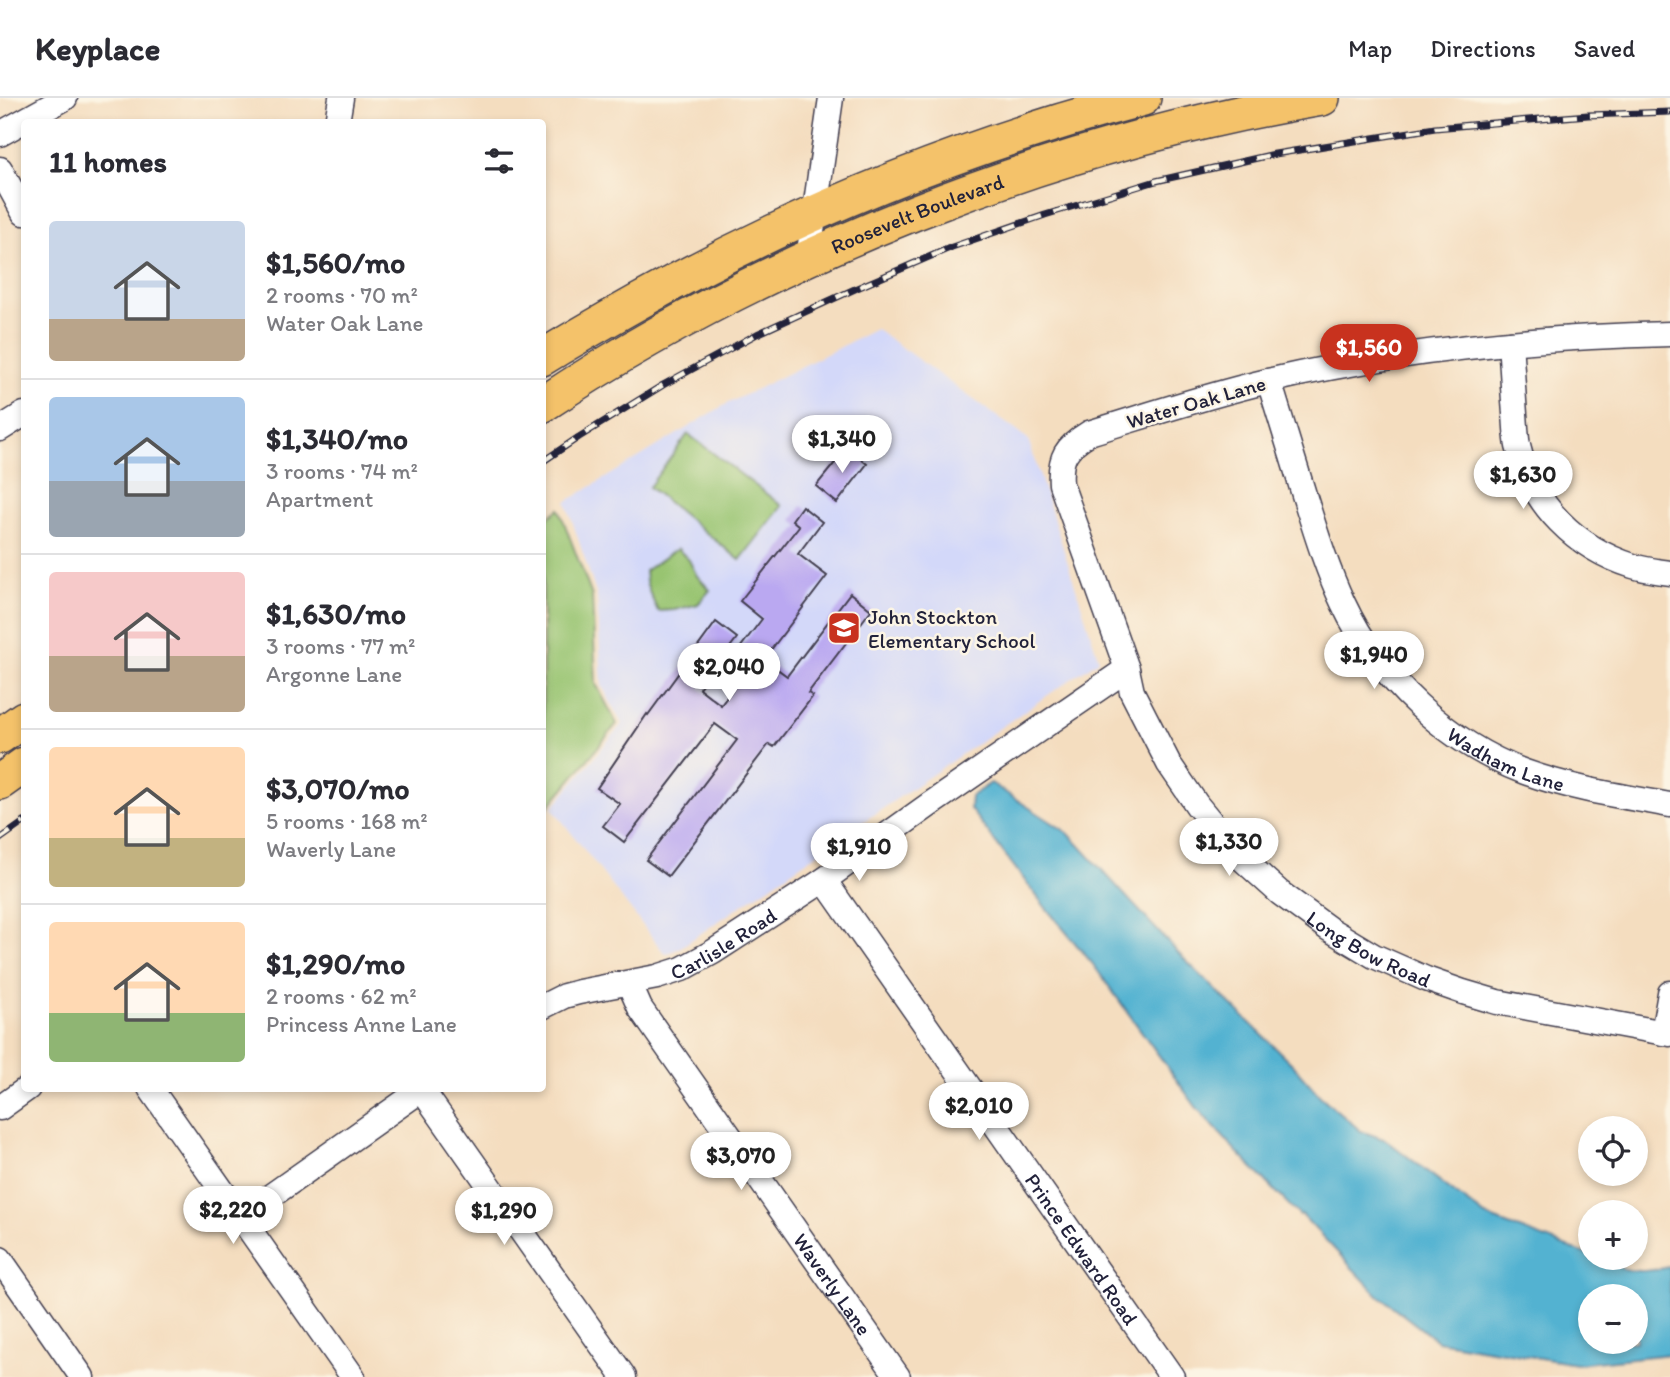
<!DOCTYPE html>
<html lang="en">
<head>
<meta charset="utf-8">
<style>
	:root { --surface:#fff; --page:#f7f7f7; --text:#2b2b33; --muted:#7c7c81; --line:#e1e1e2; --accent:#c8321e }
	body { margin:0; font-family:Itim,sans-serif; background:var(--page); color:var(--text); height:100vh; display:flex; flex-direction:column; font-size:26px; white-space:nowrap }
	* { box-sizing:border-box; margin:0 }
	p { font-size:23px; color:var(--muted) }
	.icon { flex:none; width:38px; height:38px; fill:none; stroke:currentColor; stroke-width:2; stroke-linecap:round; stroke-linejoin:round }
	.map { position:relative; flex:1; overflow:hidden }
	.panel { position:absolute; left:21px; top:21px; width:525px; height:973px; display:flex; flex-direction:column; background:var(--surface); border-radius:7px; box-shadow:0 4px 10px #0003 }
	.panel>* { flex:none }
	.tools { position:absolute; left:1578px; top:1018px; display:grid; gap:14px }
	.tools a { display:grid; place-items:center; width:70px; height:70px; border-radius:50%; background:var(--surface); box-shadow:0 4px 10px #0003; font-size:35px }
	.price { position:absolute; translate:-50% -60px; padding:0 16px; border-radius:24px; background:#fff; color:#222; font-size:23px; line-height:46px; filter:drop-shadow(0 2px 4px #0008) }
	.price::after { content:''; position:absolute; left:50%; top:42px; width:21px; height:16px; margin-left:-10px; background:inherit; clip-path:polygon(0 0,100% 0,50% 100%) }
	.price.selected { background:var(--accent); color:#fff }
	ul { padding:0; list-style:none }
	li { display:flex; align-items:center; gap:21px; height:175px; padding:0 28px }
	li+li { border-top:2px solid var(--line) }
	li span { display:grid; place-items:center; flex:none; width:196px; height:140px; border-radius:7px; color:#555 }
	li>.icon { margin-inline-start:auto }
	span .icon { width:84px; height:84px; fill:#fffc; stroke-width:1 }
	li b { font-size:30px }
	h2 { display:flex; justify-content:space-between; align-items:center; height:84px; padding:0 28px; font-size:30px }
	header { display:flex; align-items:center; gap:42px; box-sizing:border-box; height:98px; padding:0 35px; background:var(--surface); border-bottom:2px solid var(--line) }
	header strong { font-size:33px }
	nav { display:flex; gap:38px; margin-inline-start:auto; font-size:24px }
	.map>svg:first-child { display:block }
	.built { fill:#d3d8f9 }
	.green { fill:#98c471; stroke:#5d7356; stroke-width:2 }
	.water { fill:#53b2d1; stroke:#3a6a86; stroke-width:2; fill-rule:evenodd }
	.building { fill:#baa8f1 }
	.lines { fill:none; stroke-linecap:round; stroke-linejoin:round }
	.minor-casing { stroke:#423e4f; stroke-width:27 }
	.highway-casing { stroke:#423e4f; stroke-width:38 }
	.minor { stroke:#fff; stroke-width:24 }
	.highway { stroke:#f4c26a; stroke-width:35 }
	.rail-casing { stroke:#22223b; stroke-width:7 }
	.rail { stroke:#fcf5e5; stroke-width:4.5; stroke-dasharray:13; stroke-linecap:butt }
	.labels { text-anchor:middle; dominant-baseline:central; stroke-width:5; stroke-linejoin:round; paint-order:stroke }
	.street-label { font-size:21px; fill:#22223b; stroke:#fcf5e5 }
	.poi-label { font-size:21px; fill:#22223b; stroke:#fcf5e5; text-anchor:start }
</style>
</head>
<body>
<header>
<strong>Keyplace</strong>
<nav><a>Map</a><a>Directions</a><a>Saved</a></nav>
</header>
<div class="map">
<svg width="1670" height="1279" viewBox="0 0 1670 1279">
	<rect width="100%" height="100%" fill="#fcf5e5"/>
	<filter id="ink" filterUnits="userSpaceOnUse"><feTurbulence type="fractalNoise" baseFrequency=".0143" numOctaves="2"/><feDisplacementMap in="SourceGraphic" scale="14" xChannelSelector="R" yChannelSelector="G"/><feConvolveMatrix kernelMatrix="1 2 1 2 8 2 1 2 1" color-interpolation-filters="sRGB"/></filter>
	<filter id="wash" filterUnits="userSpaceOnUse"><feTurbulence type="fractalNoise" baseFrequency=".00686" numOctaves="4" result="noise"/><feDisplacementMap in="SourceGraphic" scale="28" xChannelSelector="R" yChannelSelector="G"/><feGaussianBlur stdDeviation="1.57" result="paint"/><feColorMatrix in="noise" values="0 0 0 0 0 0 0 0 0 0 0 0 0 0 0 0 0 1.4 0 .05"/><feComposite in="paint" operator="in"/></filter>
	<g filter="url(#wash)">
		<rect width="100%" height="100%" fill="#f4ddbf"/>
		<!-- built -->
		<path class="built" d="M876,231l152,110 71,221 -421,289 -13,5 -113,-146 70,-84 -20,-38 -5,-90 -31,-94 157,-96z"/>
		<!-- green -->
		<path class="green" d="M688,336l94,72 -42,54 -91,-73z
			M559,411l33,87 4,88 21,40 -74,90v-292z
			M678,451l11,11 8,16 13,14 -12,14 -24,6 -16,1c-6,-13 -13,-25 -13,-40l25,-18z"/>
		<!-- water -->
		<path class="water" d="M991,685l77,50 110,120 113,110 29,33 41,35 25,9 99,76 106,40v2c12,0 21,8 33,11 15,4 31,1 46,-2v87l-94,10 -139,-23 -59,-46 -76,-80 -2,1 -63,-64 -40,-44 -105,-145 -46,-55 -76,-99 1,-13zM1591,1199h45v45h-45z"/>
		<g id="blocks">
			<!-- building -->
			<path class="building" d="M847,350l20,16 -30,39 -21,-17z
				M802,408l20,16 -24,32 29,22 -63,83 23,17 63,-83 21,17 -63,83 5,3 -39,51 -5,-3 -101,132 -22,-16 91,-120 -22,-16 -91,118 -21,-16 17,-22 -23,-16 50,-74 1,1 68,-93 21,16 -38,50 22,17 34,-46 -15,-11 22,-29 -22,-18 59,-75 -7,-6z"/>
		</g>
	</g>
	<g filter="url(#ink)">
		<use href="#blocks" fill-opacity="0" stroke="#423e4f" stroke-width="2"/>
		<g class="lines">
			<defs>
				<g id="minor">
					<path d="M337,24l4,-24"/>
					<path d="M0,36l65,-36"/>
					<path d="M0,71l24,44"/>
					<path d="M808,161l23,-161"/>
					<path id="s1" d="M1670,236c-135,3 -270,16 -402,47 -60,14 -120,34 -179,52 -23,14 -30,24 -28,51l66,185 5,23 37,72 28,41 43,52 40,36 49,36 45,27 52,23 37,13 34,10 173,32"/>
					<path d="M1510,245c2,24 3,47 5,71 1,10 1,22 3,32 14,59 58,102 115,120 12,4 25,5 37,7"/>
					<path id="s2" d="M1269,283c12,39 24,78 36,117 11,35 22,71 38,105 35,75 104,140 182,169 47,17 96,24 145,33"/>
					<path d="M0,331l24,-15"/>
					<path id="s3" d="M824,782l348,497"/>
					<path id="s4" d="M629,885l11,25 258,369"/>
					<path id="s5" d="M542,909l22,-11 15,-4 78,-15 25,-8 31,-17 111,-72 105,-75 198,-136"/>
					<path d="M1663,935l7,-40"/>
					<path d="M150,990l203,289"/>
					<path d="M422,992l202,287"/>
					<path d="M0,1010l28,-20"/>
					<path d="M241,1119l183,-129"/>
					<path d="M0,1161l82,118"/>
				</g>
				<g id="highway">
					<path d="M542,260c32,-20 64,-38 96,-56 159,-89 329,-158 505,-204"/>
					<path id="s6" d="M542,307c228,-151 511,-262 780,-307"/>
					<path d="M0,638l24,-17"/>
					<path d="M0,684l24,-17"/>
				</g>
			</defs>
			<!-- minor casing -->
			<use href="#minor" class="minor-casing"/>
			<!-- highway casing -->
			<use href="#highway" class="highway-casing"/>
			<!-- minor -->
			<use href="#minor" class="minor"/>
			<!-- highway -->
			<use href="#highway" class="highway"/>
			<defs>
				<path id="rail" d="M542,364l37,-25 84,-52 94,-51 100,-46 95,-41 93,-32 111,-34 119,-27 160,-26 153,-13 82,-3
					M0,741l24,-17"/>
			</defs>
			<!-- rail casing -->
			<use href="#rail" class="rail-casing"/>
			<!-- rail -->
			<use href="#rail" class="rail"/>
		</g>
	</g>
	<!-- icons -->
	<defs>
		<symbol id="school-square" viewBox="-11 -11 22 22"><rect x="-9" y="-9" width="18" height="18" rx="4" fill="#c8321e" stroke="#fcf5e5"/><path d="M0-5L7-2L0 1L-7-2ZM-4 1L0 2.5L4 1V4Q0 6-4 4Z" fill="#fff"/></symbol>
	</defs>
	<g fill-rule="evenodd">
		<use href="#school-square" x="825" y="511" width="38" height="38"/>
	</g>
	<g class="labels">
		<!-- street labels -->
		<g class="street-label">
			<text stroke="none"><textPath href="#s6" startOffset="422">Roosevelt Boulevard</textPath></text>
			<text transform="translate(1196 304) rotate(-16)">Water Oak Lane</text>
			<text stroke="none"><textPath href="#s2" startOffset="466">Wadham Lane</textPath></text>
			<text stroke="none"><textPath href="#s5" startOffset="194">Carlisle Road</textPath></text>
			<text stroke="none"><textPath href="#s1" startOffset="1232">Long Bow Road</textPath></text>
			<text stroke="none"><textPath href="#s3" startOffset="450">Prince Edward Road</textPath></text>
			<text stroke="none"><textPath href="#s4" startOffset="364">Waverly Lane</textPath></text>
		</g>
		<!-- poi labels -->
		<g class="poi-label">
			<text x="868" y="518">John Stockton<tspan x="868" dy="24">Elementary School</tspan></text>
		</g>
	</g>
</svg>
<div class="tools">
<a><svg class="icon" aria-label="locate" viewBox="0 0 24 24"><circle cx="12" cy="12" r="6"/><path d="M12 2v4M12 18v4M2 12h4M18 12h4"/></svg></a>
<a>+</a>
<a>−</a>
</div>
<b class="price selected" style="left:1369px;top:286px">$1,560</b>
<b class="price" style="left:842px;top:377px">$1,340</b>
<b class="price" style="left:1523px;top:413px">$1,630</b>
<b class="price" style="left:1374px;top:593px">$1,940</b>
<b class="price" style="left:729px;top:605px">$2,040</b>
<b class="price" style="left:1229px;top:780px">$1,330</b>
<b class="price" style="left:859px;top:785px">$1,910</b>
<b class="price" style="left:979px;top:1044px">$2,010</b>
<b class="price" style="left:741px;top:1094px">$3,070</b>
<b class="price" style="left:233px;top:1148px">$2,220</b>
<b class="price" style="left:504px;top:1149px">$1,290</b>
<section class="panel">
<h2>11 homes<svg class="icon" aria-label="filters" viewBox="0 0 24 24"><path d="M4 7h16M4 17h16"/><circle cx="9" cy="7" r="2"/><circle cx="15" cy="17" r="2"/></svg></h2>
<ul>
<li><span style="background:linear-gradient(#c9d6e8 70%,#b9a48a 0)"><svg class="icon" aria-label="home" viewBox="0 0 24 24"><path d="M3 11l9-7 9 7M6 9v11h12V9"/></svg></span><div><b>$1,560/mo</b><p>2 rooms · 70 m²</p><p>Water Oak Lane</p></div></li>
<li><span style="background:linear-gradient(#a9c7e8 60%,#9aa5b1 0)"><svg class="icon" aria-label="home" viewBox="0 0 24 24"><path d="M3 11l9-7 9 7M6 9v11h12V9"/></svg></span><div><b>$1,340/mo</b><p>3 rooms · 74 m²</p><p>Apartment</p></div></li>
<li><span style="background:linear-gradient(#f6c9c9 60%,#b9a48a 0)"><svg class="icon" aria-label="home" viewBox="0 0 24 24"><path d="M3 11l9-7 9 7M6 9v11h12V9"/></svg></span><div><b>$1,630/mo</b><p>3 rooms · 77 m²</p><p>Argonne Lane</p></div></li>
<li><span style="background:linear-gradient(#ffd9b3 65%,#c2b280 0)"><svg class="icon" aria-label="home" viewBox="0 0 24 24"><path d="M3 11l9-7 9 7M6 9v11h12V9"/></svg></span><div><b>$3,070/mo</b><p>5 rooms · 168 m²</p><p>Waverly Lane</p></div></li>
<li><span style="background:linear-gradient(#ffd9b3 65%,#8fb573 0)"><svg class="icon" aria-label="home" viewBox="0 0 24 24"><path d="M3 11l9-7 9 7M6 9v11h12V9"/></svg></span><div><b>$1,290/mo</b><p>2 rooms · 62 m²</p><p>Princess Anne Lane</p></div></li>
</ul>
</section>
</div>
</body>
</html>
